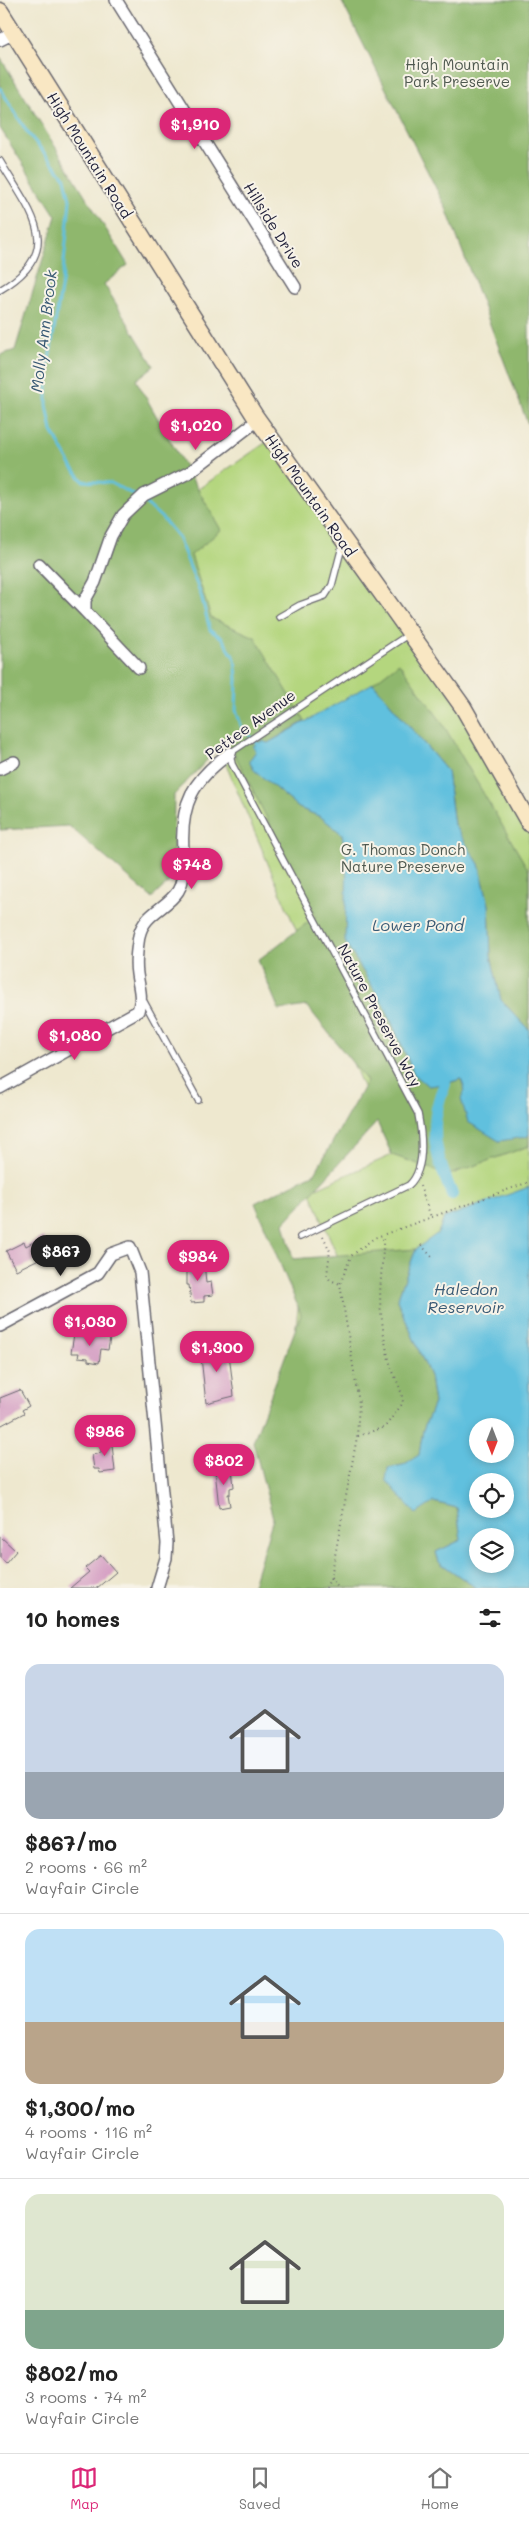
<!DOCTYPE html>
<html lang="en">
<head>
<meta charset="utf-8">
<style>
	:root { --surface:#fff; --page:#f6f6f6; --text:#222; --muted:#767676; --line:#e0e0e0; --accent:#db2777 }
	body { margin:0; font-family:Mali,sans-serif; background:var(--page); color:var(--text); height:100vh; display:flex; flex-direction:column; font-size:19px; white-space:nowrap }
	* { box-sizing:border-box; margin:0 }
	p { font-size:16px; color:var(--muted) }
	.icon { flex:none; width:28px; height:28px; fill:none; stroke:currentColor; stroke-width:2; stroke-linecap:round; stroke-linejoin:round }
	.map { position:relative; height:1588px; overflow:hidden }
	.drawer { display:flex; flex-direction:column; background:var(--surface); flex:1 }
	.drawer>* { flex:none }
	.needle { width:32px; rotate:180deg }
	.tools { position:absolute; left:469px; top:1418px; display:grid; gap:10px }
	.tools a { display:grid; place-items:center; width:45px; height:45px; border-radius:50%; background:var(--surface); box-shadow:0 2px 8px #0003; font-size:25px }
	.price { position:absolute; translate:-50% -42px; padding:0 11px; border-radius:18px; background:var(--accent); color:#fff; font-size:16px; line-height:32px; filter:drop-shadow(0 1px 2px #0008) }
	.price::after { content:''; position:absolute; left:50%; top:30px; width:15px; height:11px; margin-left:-8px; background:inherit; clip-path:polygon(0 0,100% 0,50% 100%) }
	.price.active { background:#222; color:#fff }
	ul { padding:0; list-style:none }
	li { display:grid; align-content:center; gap:10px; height:265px; padding:0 25px }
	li+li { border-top:1px solid var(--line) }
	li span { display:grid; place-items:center; height:155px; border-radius:15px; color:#555 }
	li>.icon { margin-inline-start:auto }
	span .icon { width:90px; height:90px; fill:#fffc; stroke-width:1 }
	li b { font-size:21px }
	h2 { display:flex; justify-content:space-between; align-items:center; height:60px; padding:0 25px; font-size:21px }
	.tabs { display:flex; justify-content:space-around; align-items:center; height:70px; border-top:1px solid var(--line); background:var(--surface); font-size:14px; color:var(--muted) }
	.tabs a { display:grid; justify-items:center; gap:2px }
	.tabs .active { color:var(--accent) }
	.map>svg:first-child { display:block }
	.green { fill:#b4d67e; stroke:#6b7c5c; fill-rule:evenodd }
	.forest { fill:#8fb76d; stroke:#586c54 }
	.water { fill:#60c0de; stroke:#41718c; fill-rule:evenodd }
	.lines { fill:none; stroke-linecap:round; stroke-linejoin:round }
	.stream { stroke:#60c0de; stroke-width:3 }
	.canal { stroke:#60c0de; stroke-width:12 }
	.building { fill:#d297c0 }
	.lane-casing { stroke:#69676f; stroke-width:8 }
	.street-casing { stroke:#69676f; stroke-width:14 }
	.secondary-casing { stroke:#69676f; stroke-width:19 }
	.path { stroke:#69676f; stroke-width:2; stroke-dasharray:1 4; stroke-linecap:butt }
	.lane { stroke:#fff; stroke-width:5.5 }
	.street { stroke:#fff; stroke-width:11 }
	.secondary { stroke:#f9e7c3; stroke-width:16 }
	.labels { text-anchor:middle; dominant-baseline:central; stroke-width:4; stroke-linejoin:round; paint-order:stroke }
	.park-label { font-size:15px; fill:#4e584f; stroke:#f7f3e8 }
	.street-label { font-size:15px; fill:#22223b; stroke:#f7f3e8 }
	.water-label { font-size:16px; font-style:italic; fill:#385974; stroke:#f7f3e8 }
</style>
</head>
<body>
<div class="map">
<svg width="529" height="1588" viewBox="0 0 529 1588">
	<rect width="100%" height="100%" fill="#f7f3e8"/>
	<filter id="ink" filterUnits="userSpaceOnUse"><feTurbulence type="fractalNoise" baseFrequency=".02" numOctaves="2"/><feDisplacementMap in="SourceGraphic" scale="10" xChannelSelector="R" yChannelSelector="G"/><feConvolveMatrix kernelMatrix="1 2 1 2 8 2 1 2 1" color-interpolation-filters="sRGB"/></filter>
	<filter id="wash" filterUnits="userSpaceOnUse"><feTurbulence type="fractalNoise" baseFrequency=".0096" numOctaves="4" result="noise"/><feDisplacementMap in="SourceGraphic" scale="20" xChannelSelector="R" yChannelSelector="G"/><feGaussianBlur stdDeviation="1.12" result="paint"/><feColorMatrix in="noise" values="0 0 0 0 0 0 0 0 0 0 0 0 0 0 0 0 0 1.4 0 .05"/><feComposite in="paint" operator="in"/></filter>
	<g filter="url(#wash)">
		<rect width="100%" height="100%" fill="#eee8cf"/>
		<!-- green -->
		<path class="green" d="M271,439l147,202 111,182v765h-264l39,-330 36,4 -30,-71 82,-36 -191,-449 -81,-163zM478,1426h27v28h-27zM478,1481h27v28h-27zM478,1536h27v28h-27z"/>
		<!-- forest -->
		<path class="forest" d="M341,0h188v427l-83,-219z
			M0,57l128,208 -24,19 50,82 -18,14 85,150 -30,25 20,63 44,19 50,84 -37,22 -15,3 4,5 -3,19 45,38 22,9 21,17 43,173 29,67 31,10 16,-5 4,11 34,51 30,-6v11l-80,29 -57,-20 -15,-33 -93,101 9,36 123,-10 -19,51 33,76 4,27 -11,27 -4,26 -16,9 -15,3 46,34 23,6 4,32 -25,12 3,10 37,26h-224l21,-70 -20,-76 48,-128 -46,-111 60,-30 52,-92 -60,-75 -28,4 -21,-50 58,-44 -89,-177 -53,56 -1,83 -21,20 -83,-72 -69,4v-475l15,-5 41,-134 -56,-88z
			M399,663l42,58 88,150v159l-28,-30 -10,-44 -2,-51 -10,-41 -25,-39 -7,-54 -74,-88z"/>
		<!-- water -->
		<path class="water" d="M373,683l74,88 7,54 25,39 10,41 2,51 10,44 28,30v105l-3,2 -27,4 -31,-19 -7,-23 4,-9 -4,-11 -16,5 -17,2 -14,-12 -29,-67 -40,-65 2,-83 -5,-25 -21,-17 -22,-9 -45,-38 -5,-9 7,-10 -3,-5 9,-5 6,2z
			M529,1187v401h-53l-37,-26 -3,-10 25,-12 -4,-32 -23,-6 -18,12 -30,-34 2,-12 15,-3 16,-10 4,-25 11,-27 -4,-27 -33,-76 19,-51 22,-16 6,-15zM478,1426h27v28h-27zM478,1481h27v28h-27zM478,1536h27v28h-27z"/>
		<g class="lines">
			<!-- stream -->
			<path class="stream" d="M0,88l27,44 38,46 5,22 -8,83 -15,88v34l5,26 20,36 11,14 28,2 27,14
				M143,501l20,18 15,18 23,58 9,35 12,8 13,21 2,20 -1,31 6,18 18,18"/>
			<!-- canal -->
			<path class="canal" d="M445,1084c-18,41 -10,71 7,110"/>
		</g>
		<g id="blocks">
			<!-- building -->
			<path class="building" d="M43,1237l6,13 -10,5 2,3 -25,12 -10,-19 18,-9 2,4z
				M204,1261l2,22 5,-1 2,13 -9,1v6l-13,1 -2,-18h-2v-22z
				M74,1334l36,4 -2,12 -7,-1 -2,14 -11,-2v-3l-10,-1 1,-4h-8z
				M228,1345l6,51 -28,7 -6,-55z
				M20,1390l9,16 -7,4 2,3 -24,13v-28z
				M111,1436l4,35 -15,2 -1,-4h-5l-2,-14 9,-2 1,-16z
				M232,1468l2,19 -4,1v6h-2l2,12 -11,2 -4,-38z
				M0,1536l16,15 -10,12 -6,-5z
				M101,1555l15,17 -19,16h-27l19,-16 -4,-4z"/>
		</g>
	</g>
	<g filter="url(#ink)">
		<use href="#blocks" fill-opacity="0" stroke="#69676f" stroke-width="1"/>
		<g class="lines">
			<defs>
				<path id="lane" d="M0,161c30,51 68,89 0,129
					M279,617l21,-12 25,-9 7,-11 11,-42
					M142,998l56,102
					M300,1237l109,-52c17,-16 13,-50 9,-71l-186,-350 -2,-11 179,-119"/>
				<path id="street" d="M116,0l179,287
					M0,40l14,-7
					M39,564l46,47
					M139,668l-54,-57v-11l10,-18 16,-46 12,-21 21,-20 46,-23 68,-52
					M0,769l14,-7
					M0,1088l138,-77c5,-15 1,-22 -1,-37 -2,-13 0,-25 2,-38 5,-23 27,-27 39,-45 7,-12 6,-29 5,-41 -3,-47 10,-70 47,-97
					M0,1326l98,-53 13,-19 19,-7 10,25 27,271 -1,15 -9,30"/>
				<path id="secondary" d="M0,11l255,405 208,291 66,116"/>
			</defs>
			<!-- lane casing -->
			<use href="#lane" class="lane-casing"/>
			<!-- street casing -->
			<use href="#street" class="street-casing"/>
			<!-- secondary casing -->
			<use href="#secondary" class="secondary-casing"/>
			<!-- path -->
			<path class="path" d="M420,1186l11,31
				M323,1236l7,15 -3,24 3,5 10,4
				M421,1245l12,13
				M358,1436l27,-9 18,-24c-1,-12 -5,-19 -9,-29 -7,-17 -10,-36 -12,-54 -5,-28 2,-56 1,-85
				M331,1577l7,11
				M326,1588l5,-11 26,-140 2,-34 -19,-119 11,-28 23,-18 155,-56"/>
			<!-- lane -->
			<use href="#lane" class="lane"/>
			<!-- street -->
			<use href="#street" class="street"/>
			<!-- secondary -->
			<use href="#secondary" class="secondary"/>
		</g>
	</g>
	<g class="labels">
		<!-- park labels -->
		<g class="park-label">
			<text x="457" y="64">High Mountain<tspan x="457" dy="17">Park Preserve</tspan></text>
			<text x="403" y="849">G. Thomas Donch<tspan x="403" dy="17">Nature Preserve</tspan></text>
		</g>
		<!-- street labels -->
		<g class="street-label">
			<text transform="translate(90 155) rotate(58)">High Mountain Road</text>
			<text transform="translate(274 225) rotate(58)">Hillside Drive</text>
			<text transform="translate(311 495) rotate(55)">High Mountain Road</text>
			<text transform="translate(250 724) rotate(-36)">Pettee Avenue</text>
			<text transform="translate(380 1015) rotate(62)">Nature Preserve Way</text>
		</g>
		<!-- water labels -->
		<g class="water-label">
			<text transform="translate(43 331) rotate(-83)">Molly Ann Brook</text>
			<text x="418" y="924">Lower Pond</text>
			<text x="466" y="1288">Haledon<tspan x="466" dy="18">Reservoir</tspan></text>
		</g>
	</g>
</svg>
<div class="tools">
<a><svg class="needle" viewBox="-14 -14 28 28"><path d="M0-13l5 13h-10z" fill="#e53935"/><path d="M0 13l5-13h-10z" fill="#767676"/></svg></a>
<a><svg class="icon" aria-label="locate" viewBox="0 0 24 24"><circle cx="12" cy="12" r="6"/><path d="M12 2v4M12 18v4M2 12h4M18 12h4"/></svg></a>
<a><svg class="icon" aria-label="layers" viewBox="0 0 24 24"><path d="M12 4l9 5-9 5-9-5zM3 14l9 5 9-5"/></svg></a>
</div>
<b class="price" style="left:195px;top:150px">$1,910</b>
<b class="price" style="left:196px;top:451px">$1,020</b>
<b class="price" style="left:192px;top:890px">$748</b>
<b class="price" style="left:75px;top:1061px">$1,080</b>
<b class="price active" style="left:61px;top:1277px">$867</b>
<b class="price" style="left:198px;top:1282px">$984</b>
<b class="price" style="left:90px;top:1347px">$1,030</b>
<b class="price" style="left:217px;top:1373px">$1,300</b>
<b class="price" style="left:105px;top:1457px">$986</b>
<b class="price" style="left:224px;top:1486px">$802</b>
</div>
<section class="drawer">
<h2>10 homes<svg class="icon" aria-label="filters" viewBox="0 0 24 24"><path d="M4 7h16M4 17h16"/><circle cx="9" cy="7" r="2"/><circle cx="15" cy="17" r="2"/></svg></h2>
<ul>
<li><span style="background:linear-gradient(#c9d6e8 70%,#9aa5b1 0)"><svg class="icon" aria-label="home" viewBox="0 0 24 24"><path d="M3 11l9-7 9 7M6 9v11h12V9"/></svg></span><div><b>$867/mo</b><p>2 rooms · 66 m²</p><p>Wayfair Circle</p></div></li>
<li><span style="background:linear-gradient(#bfe0f5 60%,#b9a48a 0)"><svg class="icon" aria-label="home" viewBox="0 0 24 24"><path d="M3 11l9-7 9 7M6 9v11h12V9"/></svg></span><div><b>$1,300/mo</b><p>4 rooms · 116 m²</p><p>Wayfair Circle</p></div></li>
<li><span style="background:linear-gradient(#dfe7d0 75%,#7fa58c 0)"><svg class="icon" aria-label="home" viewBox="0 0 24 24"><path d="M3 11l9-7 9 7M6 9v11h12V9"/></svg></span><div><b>$802/mo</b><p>3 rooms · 74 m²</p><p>Wayfair Circle</p></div></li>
</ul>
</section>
<nav class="tabs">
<a class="active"><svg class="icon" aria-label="map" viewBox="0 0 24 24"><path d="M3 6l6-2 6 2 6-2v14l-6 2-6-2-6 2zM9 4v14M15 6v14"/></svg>Map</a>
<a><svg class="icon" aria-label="saved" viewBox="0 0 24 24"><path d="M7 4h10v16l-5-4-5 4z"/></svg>Saved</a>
<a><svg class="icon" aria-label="home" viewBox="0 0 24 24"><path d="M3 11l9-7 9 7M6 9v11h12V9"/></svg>Home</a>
</nav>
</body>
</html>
